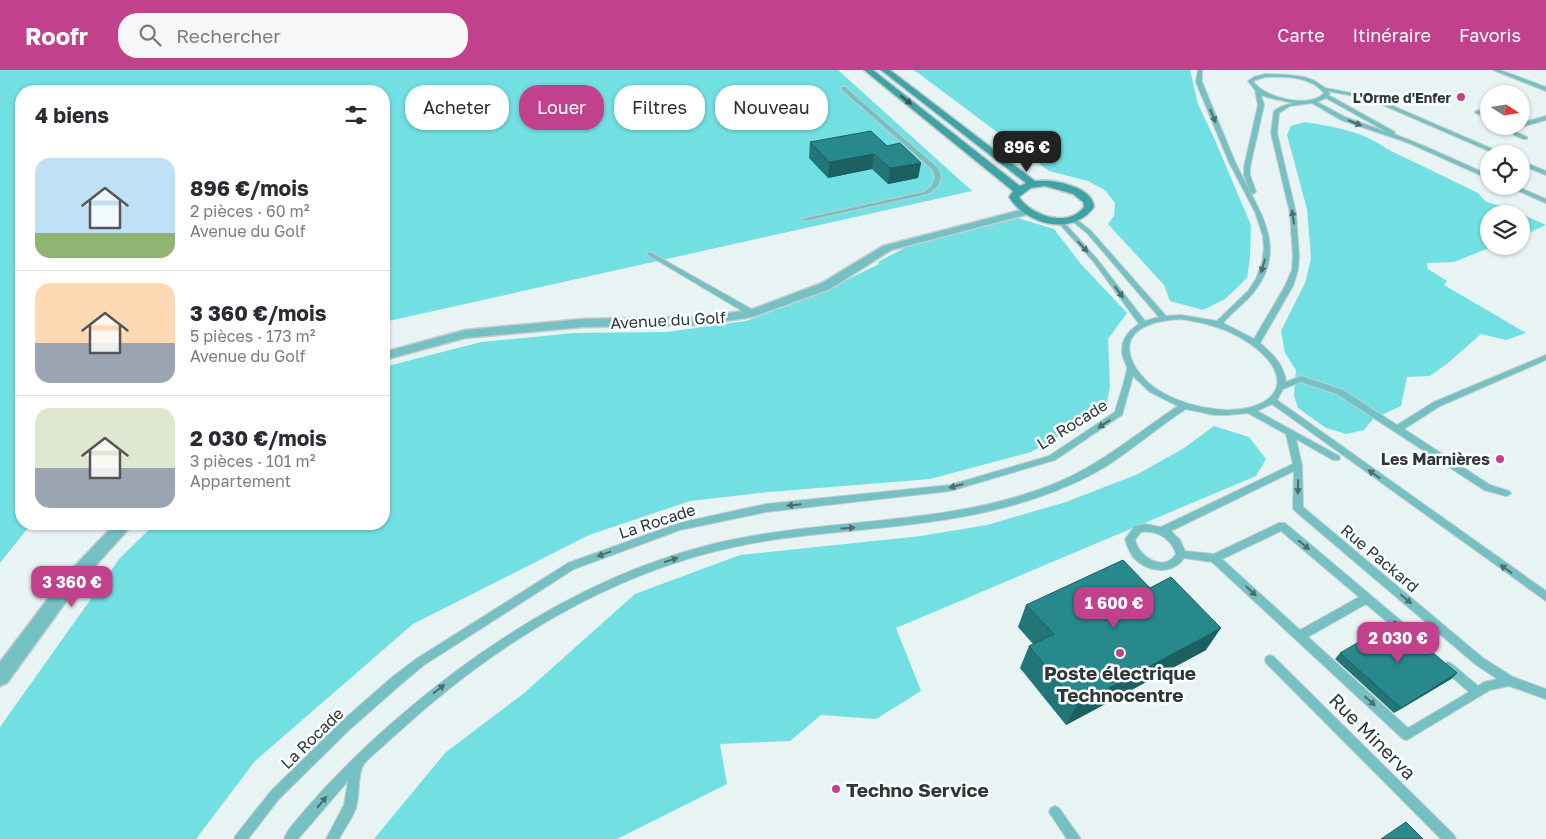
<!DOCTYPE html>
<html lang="fr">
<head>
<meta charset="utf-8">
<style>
	:root { --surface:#fff; --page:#f7f7f7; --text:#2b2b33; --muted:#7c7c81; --line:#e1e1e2; --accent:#c1418c }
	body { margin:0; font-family:"Golos Text",sans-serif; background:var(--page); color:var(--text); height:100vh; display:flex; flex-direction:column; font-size:19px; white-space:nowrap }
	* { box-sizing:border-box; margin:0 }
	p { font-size:16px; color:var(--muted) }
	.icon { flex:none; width:28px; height:28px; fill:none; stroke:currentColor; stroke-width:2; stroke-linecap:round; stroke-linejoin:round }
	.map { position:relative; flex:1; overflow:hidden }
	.sheet { position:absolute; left:15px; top:15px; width:375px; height:445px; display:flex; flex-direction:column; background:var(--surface); border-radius:20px; box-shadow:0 1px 4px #0004 }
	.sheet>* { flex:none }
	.guide { position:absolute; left:405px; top:15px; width:475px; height:45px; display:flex; gap:10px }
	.needle { width:32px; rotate:102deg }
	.buttons { position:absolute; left:1480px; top:15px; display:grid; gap:10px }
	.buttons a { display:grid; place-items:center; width:50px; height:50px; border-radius:50%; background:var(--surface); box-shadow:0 1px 4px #0004; font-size:25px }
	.price { position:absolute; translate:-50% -42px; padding:0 11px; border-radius:10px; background:var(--accent); color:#fff; font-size:16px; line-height:32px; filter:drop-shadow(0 1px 2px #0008) }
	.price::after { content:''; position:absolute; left:50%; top:30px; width:15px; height:11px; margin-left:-8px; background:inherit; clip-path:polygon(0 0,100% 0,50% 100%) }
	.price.active { background:#222; color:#fff }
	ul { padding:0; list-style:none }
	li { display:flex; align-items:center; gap:15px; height:125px; padding:0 20px }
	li+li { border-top:1px solid var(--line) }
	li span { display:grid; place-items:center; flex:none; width:140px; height:100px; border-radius:15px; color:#555 }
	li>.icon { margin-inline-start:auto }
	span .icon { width:60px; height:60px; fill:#fffc; stroke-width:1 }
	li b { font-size:21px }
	h2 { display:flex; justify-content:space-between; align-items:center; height:60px; padding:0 20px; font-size:21px }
	.pill { padding:0 18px; border-radius:20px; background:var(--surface); box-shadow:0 1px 4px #0004; font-size:18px; line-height:45px }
	.pill.active { background:var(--accent); color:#fff }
	header { display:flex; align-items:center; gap:30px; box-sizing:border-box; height:70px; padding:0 25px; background:var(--accent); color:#fff }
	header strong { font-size:24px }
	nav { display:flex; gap:28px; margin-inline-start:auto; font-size:18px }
	.search { width:350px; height:45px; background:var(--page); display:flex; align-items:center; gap:12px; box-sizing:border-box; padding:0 18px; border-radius:20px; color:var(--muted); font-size:19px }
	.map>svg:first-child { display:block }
	.green { fill:#72dfe2 }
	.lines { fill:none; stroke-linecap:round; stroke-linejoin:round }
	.lane-casing { stroke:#c3cdcd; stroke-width:2 }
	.street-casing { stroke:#c3cdcd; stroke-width:3 }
	.secondary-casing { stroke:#c3cdcd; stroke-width:3 }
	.lane { fill:#74c0c2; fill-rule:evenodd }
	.street { fill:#74c0c2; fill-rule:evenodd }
	.secondary { fill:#3fa3a6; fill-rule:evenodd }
	.wall { fill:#227678 }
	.shaded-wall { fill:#1c6062 }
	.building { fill:#28898c; stroke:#1c6062 }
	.oneway { fill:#355657 }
	.oneway2 { fill:#4c6d6d }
	.poi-dot { fill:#c1418c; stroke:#f9ffff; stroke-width:2 }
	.labels { text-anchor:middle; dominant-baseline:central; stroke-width:5; stroke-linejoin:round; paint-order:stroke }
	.far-poi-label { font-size:14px; font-weight:bold; fill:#313535; stroke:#f9ffff; text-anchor:end }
	.street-label { font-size:16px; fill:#313535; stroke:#f9ffff }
	.poi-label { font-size:16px; font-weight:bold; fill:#313535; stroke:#f9ffff; text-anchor:end }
	.near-poi-label { font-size:19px; font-weight:bold; fill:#313535; stroke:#f9ffff }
	.near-street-label { font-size:19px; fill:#313535; stroke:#f9ffff }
</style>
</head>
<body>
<header>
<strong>Roofr</strong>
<div class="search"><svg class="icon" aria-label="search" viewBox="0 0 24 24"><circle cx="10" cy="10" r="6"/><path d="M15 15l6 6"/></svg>Rechercher</div>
<nav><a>Carte</a><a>Itinéraire</a><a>Favoris</a></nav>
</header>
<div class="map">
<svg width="1546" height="769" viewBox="0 0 1546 769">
	<rect width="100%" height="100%" fill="#e8f3f3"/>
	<!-- green -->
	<path class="green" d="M0,0h838l134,121 -588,131v-231h-363v433h10l-31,39z
		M914,0h276l8,34 16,34 37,87 -1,33 -3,20 -22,21 -22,11 -33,-9 -6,-16 -56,-61 6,-8 1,-13 -10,-13 -17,-9 -39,-10z
		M1305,52c29,5 58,9 82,27l91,44 8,9 23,6 37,17 -25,11v-22h-32v32h5l-40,16 -27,1 1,6 19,12 -3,4 82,48 -20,7 -25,-6 -33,29 -18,13 -23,1 -6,29 -28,13 -9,11 -18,4 -20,-6 -28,-20 -4,-13 2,-25 -11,-17 -4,-22 24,-48 6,-24 -4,-50 -20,-74 4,-9z
		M1018,148l36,11 27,35 46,49 -19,26 2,47 -3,17 -29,24 -47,25 -101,27 -161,13 -79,9 -101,34 -176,89 -158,137 -59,78h-196v-112l120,-169 35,-34h229v-157l97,-25 93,-9 93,-1 79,-11 68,-25 65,-32 -1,-2 32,-17z
		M1214,356l35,11 17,22 -10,17 -360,152 25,63 -45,28 -55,-4 -31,26 -70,3 7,40 -110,55h-243l71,-86 78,-59 112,-100 105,-39 181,-19 66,-11 79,-23 72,-28 46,-26z"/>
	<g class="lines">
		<defs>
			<path id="lane" d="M1198,0h4v12l33,80 15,30 -6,-17v-8l14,-62 -3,-15 -7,-9 6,-4 11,-3 24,1 15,2 11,4 10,7 47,9 132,57h-8l-127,-55 -41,-8 2,2 -2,2 67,37 -1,2 30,12 65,29v4l-80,-36 -68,-23 -29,-17 -22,3 -11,7 -2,20 19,80 3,43 -1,14 -5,16 -33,57c13,11 24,22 26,39l15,-6 42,14 54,35 37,-23 112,-47v5l-106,46 -36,23 86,56 19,6 2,2 -2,2 -3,1 -22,-6 -147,-96 -36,-12 -18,7 -6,11 269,191v10l-274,-197 -15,7 82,45 1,2 -1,2h-6l-37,-21 6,26 1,42 180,151 30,19 33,12v10l-37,-13 -19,4 -83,50 -4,-1 -191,-177 -28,-4c-12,18 -38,14 -51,-1 -4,-6 -6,-11 -8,-18l10,-13 10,-2 16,3 132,-63 -7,-30 -38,-21 -21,2h-13l-28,-6c-28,18 -53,40 -81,58 -22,13 -45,23 -69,31 -88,30 -180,29 -271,43 -127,20 -241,84 -338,166 -15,13 -30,26 -45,40 -6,5 -13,11 -18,17 -7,10 -4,32 -8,44 -4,11 -12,21 -17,31h-13l18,-34 4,-24 -50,58h-14c4,-11 14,-20 21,-29 27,-31 56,-60 87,-87 93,-81 200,-149 321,-179 115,-28 238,-16 348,-63 43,-19 79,-50 117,-75l-28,-14 -17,-16 -11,39 -67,45 -105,31 -184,21 -86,18 -106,39 -150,96 -25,21 -50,44 -70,69 -31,40h-14l2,-4 35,-44 70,-69 50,-44 25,-19 152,-96 111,-40 87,-19 184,-19 99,-29 66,-44c3,-11 11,-34 12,-44 0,-3 -3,-7 -4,-11 -4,-14 4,-26 16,-33l-46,-63 -36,-40v-2h4l36,40 48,62 14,-4 -72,-84 -16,-13v-2h4l16,13 75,85 15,-1 36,6 31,-30 8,-12 6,-16 2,-14 -1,-13 -8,-24 -26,-50 -33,-80zM1265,7c19,-1 46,-1 59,16 -13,16 -61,5 -71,-12zM1261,25l9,3 23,5 -13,4 -6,4 -3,22 19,80 3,43 -1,14 -7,16 -31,53 -31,-16c9,-11 21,-19 30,-30 29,-35 16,-67 -3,-101l3,2 3,-2 -6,-17v-8l14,-62zM1326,28l61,34 -42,-15 -28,-15zM1181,249c26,4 49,10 71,26 45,33 26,65 -25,65 -25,-1 -51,-8 -72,-22 -19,-14 -41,-45 -11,-61 12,-6 24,-7 37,-8zM1294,401l-1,37 2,3 180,153 22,15 -13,3 -6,4 -26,-22 -4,-2 -4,2 -1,3 1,3 25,22 -61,36 -100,-91 58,-33 32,27 4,2 4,-2 1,-3 -1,-3 -121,-102h-6l-65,31 -29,-3 -5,-11 -9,-9zM1281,461l78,66 -59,33 -78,-71zM1141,462c16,-2 30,6 35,22 -12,19 -37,3 -41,-14z
				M1493,0h7l46,17v4z
				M841,17h4l93,81c6,12 1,19 -10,26l-124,27 -1,-1 3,-2 118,-26c9,-6 13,-11 9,-22l-92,-81z
				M1478,40l11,5v4l-13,-6 -1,-1z
				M1546,46v4l-25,7 -2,-1h2v-3z
				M1512,57h4l2,6 9,4v2h-4l-9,-4z
				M1521,91l25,10v4l-25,-10z
				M1507,116h9l30,13v4z
				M650,182l105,59 1,2 -4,2h-3l-101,-60v-2z
				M1270,585l4,2 180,178 2,4h-15l-175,-176 -1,-3 1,-3z
				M1055,736l4,2 22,31h-14l-18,-27 2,-4z"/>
			<path id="street" d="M1025,139l4,1 1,2 -1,2 -138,36 -61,39 -78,28 -53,8 -116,2 -118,11 -81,22v-8l81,-22 118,-11 116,-2 51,-7 72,-27 61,-37z
				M115,454h18l-55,61 -71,98 -7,3v-24l66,-87z"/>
			<path id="secondary" d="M864,0h9l147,116 6,-3 -145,-113h9l145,111c18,-2 58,5 59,26 -21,30 -68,18 -85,-10l4,-6zM1045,116l28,8 10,8 1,5c-16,21 -52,9 -65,-10l12,-9z"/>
		</defs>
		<!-- lane casing -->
		<use href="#lane" class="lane-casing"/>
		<!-- street casing -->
		<use href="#street" class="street-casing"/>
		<!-- secondary casing -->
		<use href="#secondary" class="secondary-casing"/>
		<!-- lane -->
		<use href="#lane" class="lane"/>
		<!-- street -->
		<use href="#street" class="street"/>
		<!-- secondary -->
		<use href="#secondary" class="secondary"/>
	</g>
	<!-- wall -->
	<path class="wall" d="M810,72l77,4 34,17 -3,15 -30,6 -16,-15 -44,9 -19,-20z
		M1026,535l180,45 -140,75 -46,-57 9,-22 4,-2 -15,-17z
		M1340,583l117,20 -6,6 -57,34 -59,-54z"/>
	<!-- shaded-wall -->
	<path class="shaded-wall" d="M874,84l-2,15 -44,9 1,-16z
		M921,93l-3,15 -30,6 2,-16z
		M1221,558l-15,22 -140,75 11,-20z
		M1457,603l-6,6 -57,34 7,-5z"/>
	<!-- building -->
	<path class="building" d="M871,61l16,15 13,-3 21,20 -31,5 -16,-14 -45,8 -19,-20z
		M1123,490l27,28 21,-11 50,51 -144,77 -48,-59 25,-12 -28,-29z
		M1395,551l62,52 -56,35 -61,-55z
		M1406,752l17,17h-42z"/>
	<!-- one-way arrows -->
	<defs><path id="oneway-solid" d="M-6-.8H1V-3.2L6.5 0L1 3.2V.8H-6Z" transform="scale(1.25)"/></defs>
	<use class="oneway" href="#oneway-solid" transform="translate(906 30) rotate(39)"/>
	<g class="oneway2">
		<use href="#oneway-solid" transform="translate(1213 46) rotate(67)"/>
		<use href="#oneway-solid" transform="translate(1355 53) rotate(22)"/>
		<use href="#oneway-solid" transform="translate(1293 147) rotate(-98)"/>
		<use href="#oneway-solid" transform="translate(1083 177) rotate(48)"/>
		<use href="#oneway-solid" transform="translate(1263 196) rotate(106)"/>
		<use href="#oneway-solid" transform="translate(1119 222) rotate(53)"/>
		<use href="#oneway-solid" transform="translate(1104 354) rotate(146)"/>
		<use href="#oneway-solid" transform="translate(1374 404) rotate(-144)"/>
		<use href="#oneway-solid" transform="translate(956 416) rotate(165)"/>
		<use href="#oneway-solid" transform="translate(1298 417) rotate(91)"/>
		<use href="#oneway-solid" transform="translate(794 435) rotate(174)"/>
		<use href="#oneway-solid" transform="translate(848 458) rotate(-4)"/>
		<use href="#oneway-solid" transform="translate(1304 475) rotate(40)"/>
		<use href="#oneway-solid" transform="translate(604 484) rotate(160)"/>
		<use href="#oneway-solid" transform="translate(671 490) rotate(-17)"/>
		<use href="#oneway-solid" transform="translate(1506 499) rotate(-144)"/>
		<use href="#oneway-solid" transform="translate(1251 521) rotate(43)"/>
		<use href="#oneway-solid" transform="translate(1406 529) rotate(40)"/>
		<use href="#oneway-solid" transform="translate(439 619) rotate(-38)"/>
		<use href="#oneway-solid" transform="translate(1370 631) rotate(42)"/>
		<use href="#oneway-solid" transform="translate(322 732) rotate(-50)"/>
	</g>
	<!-- markers -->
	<g class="poi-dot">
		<circle cx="1461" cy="27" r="5"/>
		<circle cx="1500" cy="389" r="5"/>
		<circle cx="1120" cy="583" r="5"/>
		<circle cx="836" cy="719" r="5"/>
	</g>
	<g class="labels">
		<!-- far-poi labels -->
		<g class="far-poi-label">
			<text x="1451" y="27">L'Orme d'Enfer</text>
		</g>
		<!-- street labels -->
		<g class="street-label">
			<text transform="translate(668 250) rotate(-3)">Avenue du Golf</text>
			<text transform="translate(1072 354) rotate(-32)">La Rocade</text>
			<text transform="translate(657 451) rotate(-18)">La Rocade</text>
			<text transform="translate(1380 488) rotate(40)">Rue Packard</text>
			<text transform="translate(312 668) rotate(-44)">La Rocade</text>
		</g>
		<!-- poi labels -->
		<g class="poi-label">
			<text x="1490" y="389">Les Marnières</text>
		</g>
		<!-- near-poi labels -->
		<g class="near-poi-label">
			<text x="1120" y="602">Poste électrique<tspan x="1120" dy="22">Technocentre</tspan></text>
			<text x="846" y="719" text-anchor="start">Techno Service</text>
		</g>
		<!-- near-street labels -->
		<g class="near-street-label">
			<text transform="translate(1373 666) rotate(45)">Rue Minerva</text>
		</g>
	</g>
</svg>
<div class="buttons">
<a><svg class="needle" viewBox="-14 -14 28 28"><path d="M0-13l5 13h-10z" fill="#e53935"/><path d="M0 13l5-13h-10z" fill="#7c7c81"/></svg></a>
<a><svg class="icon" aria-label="locate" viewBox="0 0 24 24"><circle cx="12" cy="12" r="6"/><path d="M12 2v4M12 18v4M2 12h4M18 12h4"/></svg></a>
<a><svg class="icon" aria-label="layers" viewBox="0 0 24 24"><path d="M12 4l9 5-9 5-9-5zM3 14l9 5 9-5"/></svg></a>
</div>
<b class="price active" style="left:1027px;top:103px">896 €</b>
<b class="price" style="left:72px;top:538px">3 360 €</b>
<b class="price" style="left:1114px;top:559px">1 600 €</b>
<b class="price" style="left:1398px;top:594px">2 030 €</b>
<div class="guide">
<a class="pill">Acheter</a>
<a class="pill active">Louer</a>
<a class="pill">Filtres</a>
<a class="pill">Nouveau</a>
</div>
<section class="sheet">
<h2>4 biens<svg class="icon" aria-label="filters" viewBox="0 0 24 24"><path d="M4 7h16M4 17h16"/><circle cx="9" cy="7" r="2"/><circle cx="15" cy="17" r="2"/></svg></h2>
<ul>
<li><span style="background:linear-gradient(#bfe0f5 75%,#8fb573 0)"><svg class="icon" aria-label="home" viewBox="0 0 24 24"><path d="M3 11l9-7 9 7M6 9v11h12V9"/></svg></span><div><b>896 €/mois</b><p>2 pièces · 60 m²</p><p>Avenue du Golf</p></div></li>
<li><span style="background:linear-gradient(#ffd9b3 60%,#9aa5b1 0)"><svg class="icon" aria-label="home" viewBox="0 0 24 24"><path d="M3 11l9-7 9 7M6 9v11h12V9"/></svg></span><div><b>3 360 €/mois</b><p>5 pièces · 173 m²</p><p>Avenue du Golf</p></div></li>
<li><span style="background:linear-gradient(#dfe7d0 60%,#9aa5b1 0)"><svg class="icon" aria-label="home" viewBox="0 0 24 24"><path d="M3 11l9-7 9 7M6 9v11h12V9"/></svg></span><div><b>2 030 €/mois</b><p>3 pièces · 101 m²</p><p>Appartement</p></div></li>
</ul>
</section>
</div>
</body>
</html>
